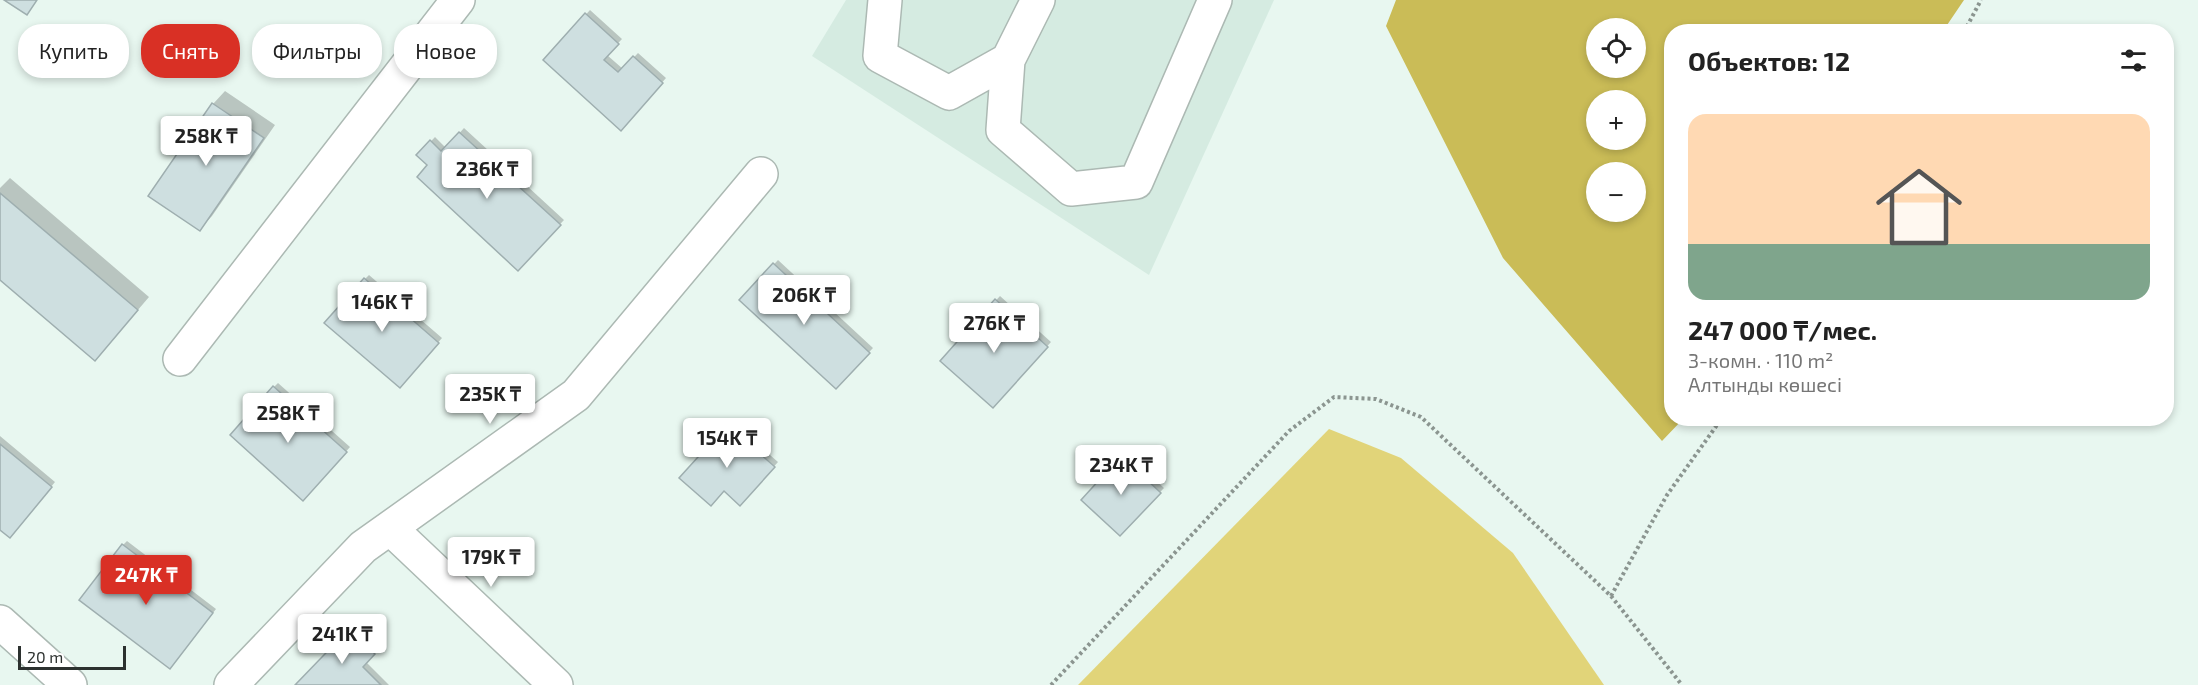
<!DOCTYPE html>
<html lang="ru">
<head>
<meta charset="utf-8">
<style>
	:root { --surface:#fff; --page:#f2f2f2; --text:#222; --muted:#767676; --accent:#d93025 }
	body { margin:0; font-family:"Exo 2",sans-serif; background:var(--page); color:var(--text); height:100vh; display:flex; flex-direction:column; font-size:22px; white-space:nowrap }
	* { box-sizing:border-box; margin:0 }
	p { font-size:20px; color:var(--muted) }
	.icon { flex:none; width:33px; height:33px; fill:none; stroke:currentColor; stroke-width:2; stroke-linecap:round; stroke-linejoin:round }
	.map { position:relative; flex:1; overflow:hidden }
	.panel { position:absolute; left:1664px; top:24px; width:510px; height:402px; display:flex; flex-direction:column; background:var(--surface); border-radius:24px; box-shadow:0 3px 9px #0003 }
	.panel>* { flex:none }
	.hud { position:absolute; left:18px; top:24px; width:570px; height:54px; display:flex; gap:12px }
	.fabs { position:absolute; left:1586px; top:18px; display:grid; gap:12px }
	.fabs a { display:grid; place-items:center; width:60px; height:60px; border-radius:50%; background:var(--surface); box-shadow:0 3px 9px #0003; font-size:30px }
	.scale { position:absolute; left:18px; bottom:15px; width:108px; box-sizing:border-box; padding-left:6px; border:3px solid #2c312f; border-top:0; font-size:16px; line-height:21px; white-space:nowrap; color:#2c312f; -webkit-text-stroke:4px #fff; paint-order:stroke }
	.price { position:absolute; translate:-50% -51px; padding:0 14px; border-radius:6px; background:#fff; color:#222; font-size:20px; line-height:39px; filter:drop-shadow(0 2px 3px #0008) }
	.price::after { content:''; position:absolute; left:50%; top:36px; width:18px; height:14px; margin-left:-9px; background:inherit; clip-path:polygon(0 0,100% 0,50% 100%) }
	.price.on { background:var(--accent); color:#fff }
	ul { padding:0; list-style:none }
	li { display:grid; align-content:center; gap:12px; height:318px; padding:0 24px }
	li span { display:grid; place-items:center; height:186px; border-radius:18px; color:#555 }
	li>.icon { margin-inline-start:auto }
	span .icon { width:108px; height:108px; fill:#fffc; stroke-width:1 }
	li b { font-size:26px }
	h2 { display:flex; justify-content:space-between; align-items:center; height:72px; padding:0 24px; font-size:26px }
	.pill { padding:0 21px; border-radius:24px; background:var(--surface); box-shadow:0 3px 9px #0003; font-size:21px; line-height:54px }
	.pill.on { background:var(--accent); color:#fff }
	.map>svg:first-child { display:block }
	.built { fill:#d5ebe1 }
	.green { fill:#e1d479 }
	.forest { fill:#cabc57; fill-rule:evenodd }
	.shadow { fill:#0003 }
	.building { fill:#cedfe0; stroke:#9eaeaf; stroke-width:1.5 }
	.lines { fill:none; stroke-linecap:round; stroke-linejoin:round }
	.minor-casing { stroke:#acb9b3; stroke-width:36 }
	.path { stroke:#8b9590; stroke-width:4; stroke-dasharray:3 3; stroke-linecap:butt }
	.minor { stroke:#fff; stroke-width:33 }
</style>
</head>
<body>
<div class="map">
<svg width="2198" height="685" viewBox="0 0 2198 685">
	<rect width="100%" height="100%" fill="#e8f7f0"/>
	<!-- built -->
	<path class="built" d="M846,0h428l-125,275 -337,-219z"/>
	<!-- green -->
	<path class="green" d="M1329,429l72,29 112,95 91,132h-526z"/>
	<!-- forest -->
	<path class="forest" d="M1396,0h568l-21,31 -272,1v386l12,1 -21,22 -159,-183 -117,-232zM1596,28h39v40h-39zM1596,100h39v40h-39zM1596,172h39v40h-39z"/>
	<!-- shadow -->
	<path class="shadow" d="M590,10l32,29 -15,16 16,14 15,-16 28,25 -45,51 -76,-69z
		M225,91l50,34 -63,91 -12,13 -50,-34 63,-91z
		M464,128l100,92 -46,49 -100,-114 17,-18 11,11z
		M10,178l139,119 -42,49 -107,-68v-90z
		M778,260l95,88 -37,39 -95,-87z
		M369,275l73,63 -38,44 -39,-103z
		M1000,296l51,46 -58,64 -51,-46z
		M278,383l72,64 -43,48 -33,-108z
		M732,422l46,40 -38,42 -16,-15 -43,-12z
		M0,436l55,46 -41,50 -14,-4z
		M1126,453l38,35 -44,46 -37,-34z
		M127,541l89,68 -42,54 -51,-118z
		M354,626l24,23 -12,13 23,23h-92z"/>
	<!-- building -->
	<path class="building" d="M4,0h33l-10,15z
		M585,13l34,31 -15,16 14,12 15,-16 30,27 -42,48 -78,-71z
		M212,103l52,35 -64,93 -52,-35z
		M459,132l102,93 -43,46 -101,-94 10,-12 -11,-10 14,-15 11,11z
		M0,193l138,117 -43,51 -95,-81z
		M773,263l97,90 -34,36 -97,-89z
		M364,278l75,65 -39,45 -76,-65z
		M995,299l53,48 -55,61 -53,-47z
		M273,386l74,66 -44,49 -73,-66z
		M727,425l48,42 -35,39 -16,-15 -13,15 -32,-28z
		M0,444l52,43 -42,51 -10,-8z
		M1121,456l40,37 -41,43 -39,-36z
		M122,544l91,69 -43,56 -91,-69z
		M349,629l26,25 -12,13 18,18h-86z"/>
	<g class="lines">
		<defs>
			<path id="minor" d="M885,0l-5,56 69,37 59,-33
				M1038,0l-30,60 -5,70 68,59 65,-7 79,-182
				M180,359l278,-359
				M390,528l166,157
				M0,622l70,63
				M231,685l132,-138 213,-152 185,-221"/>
		</defs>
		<!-- minor casing -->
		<use href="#minor" class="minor-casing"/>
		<!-- path -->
		<path class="path" d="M1964,32l17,-32
			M1611,596l56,-101 55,-77
			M1051,685l238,-254 45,-34 42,2 45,18 190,179 71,89"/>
		<!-- minor -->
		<use href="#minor" class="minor"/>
	</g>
</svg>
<div class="fabs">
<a><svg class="icon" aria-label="locate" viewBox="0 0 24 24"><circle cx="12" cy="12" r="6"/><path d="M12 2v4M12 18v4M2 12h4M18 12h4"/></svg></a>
<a>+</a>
<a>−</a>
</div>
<div class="scale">20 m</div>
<b class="price" style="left:206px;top:167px">258K ₸</b>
<b class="price" style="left:487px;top:200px">236K ₸</b>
<b class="price" style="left:804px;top:326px">206K ₸</b>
<b class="price" style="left:382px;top:333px">146K ₸</b>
<b class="price" style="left:994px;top:354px">276K ₸</b>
<b class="price" style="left:490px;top:425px">235K ₸</b>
<b class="price" style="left:288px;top:444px">258K ₸</b>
<b class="price" style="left:727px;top:469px">154K ₸</b>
<b class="price" style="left:1121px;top:496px">234K ₸</b>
<b class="price" style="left:491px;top:588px">179K ₸</b>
<b class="price on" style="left:146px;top:606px">247K ₸</b>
<b class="price" style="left:342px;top:665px">241K ₸</b>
<div class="hud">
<a class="pill">Купить</a>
<a class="pill on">Снять</a>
<a class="pill">Фильтры</a>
<a class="pill">Новое</a>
</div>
<section class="panel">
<h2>Объектов: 12<svg class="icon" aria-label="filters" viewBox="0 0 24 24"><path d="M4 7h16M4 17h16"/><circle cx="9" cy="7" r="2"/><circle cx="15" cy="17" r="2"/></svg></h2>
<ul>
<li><span style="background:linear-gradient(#ffd9b3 70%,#7fa58c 0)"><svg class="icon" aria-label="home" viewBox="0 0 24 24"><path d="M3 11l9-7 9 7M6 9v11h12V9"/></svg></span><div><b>247 000 ₸/мес.</b><p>3-комн. · 110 m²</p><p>Алтынды көшесі</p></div></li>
</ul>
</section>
</div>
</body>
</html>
